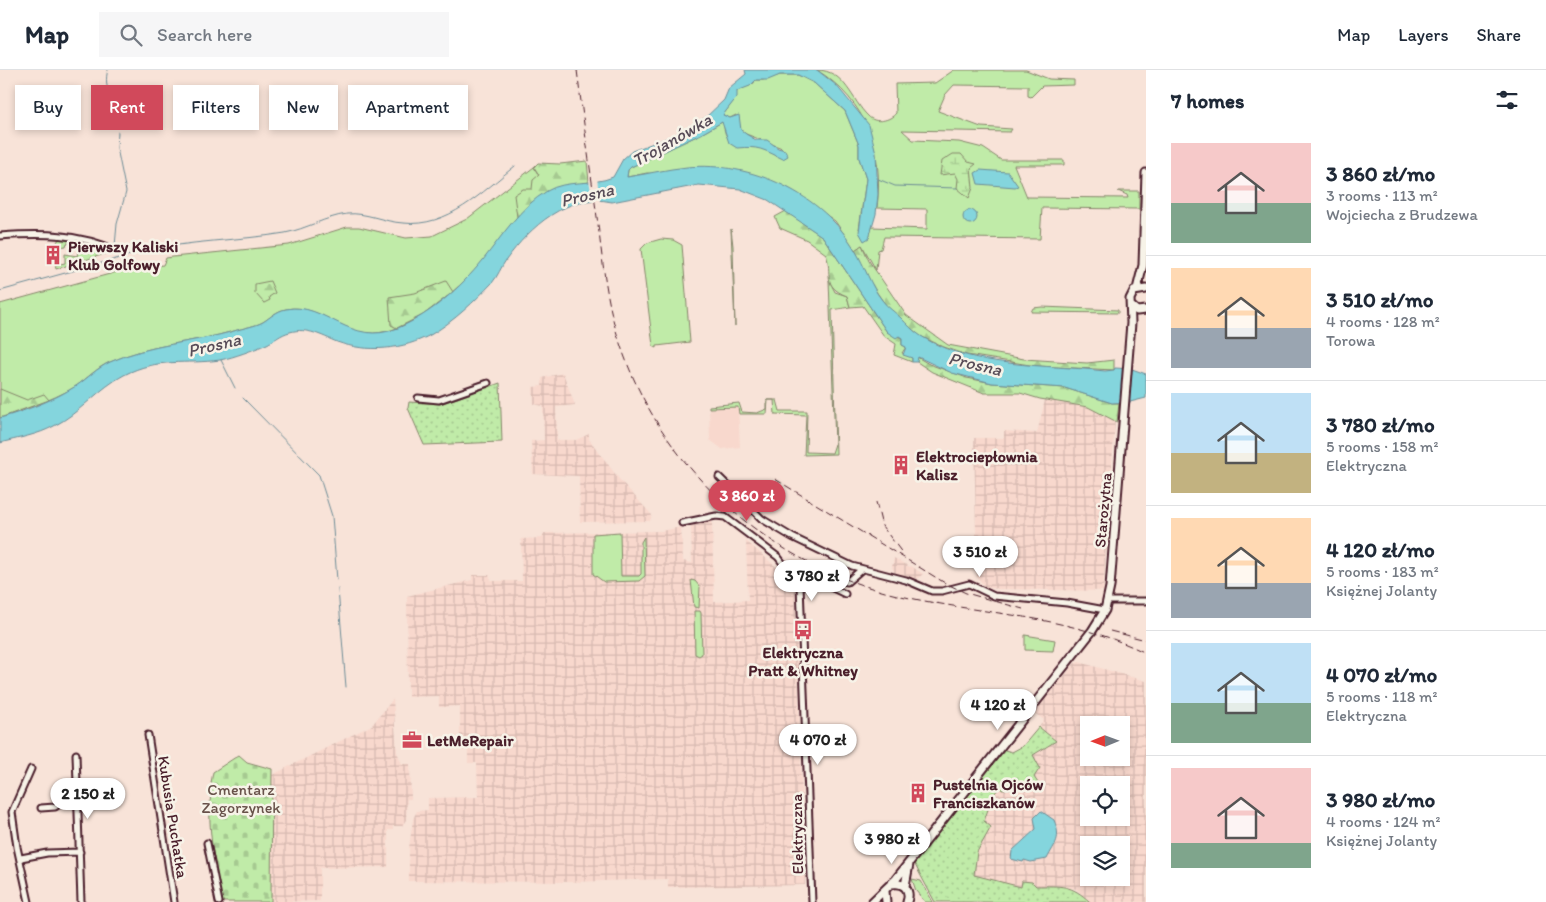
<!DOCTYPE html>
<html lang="en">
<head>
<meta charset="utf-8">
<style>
	:root { --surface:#fff; --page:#f6f6f7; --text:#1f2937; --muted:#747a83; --line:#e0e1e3; --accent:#d1495b }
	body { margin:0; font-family:Itim,sans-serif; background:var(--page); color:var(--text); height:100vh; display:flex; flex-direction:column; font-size:19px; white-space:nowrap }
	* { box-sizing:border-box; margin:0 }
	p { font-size:16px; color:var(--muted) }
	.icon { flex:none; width:28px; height:28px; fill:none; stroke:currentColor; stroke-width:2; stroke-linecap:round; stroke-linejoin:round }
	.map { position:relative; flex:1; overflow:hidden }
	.side { display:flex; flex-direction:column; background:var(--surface); width:400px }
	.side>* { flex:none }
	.top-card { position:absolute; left:15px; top:15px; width:475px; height:45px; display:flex; gap:10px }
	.needle { width:32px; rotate:269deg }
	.controls { position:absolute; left:1080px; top:646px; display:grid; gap:10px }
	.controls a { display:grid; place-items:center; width:50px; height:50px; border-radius:0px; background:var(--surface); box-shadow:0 2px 8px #0003; font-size:25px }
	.price { position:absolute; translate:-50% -42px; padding:0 11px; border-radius:18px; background:#fff; color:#222; font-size:16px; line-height:32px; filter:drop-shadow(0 1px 2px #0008) }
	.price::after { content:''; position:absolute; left:50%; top:30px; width:15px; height:11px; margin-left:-8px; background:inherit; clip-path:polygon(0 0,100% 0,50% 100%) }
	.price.active { background:var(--accent); color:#fff }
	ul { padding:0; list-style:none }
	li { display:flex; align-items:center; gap:15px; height:125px; padding:0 25px }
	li+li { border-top:1px solid var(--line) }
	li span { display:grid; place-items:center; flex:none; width:140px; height:100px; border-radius:0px; color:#555 }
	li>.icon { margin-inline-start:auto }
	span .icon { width:60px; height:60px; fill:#fffc; stroke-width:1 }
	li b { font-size:21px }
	h2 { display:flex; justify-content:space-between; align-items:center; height:60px; padding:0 25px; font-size:21px }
	.pill { padding:0 18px; border-radius:0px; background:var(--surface); box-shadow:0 2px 8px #0003; font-size:18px; line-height:45px }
	.pill.active { background:var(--accent); color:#fff }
	header { display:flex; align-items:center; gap:30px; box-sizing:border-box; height:70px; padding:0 25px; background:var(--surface); border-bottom:1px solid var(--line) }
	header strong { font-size:24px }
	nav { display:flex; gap:28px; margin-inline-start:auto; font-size:18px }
	.search { width:350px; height:45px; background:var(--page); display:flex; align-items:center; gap:12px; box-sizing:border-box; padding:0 18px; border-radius:0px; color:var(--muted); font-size:19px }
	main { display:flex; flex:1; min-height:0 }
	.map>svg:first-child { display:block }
	.built { fill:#f8d8cd }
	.industrial { fill:url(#industrial-grid); fill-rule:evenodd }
	.grass { fill:#c0eba8; stroke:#85856a }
	.forest { fill:url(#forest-firs); stroke:#85856a }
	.wetland { fill:url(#wetland-marsh); stroke:#85856a }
	.cemetery { fill:url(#cemetery-stones); stroke:#85856a }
	.garden { fill:url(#garden-dots); stroke:#85856a }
	.water { fill:#84d5dd; stroke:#6d8c96 }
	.pier { fill:#f8e3d8 }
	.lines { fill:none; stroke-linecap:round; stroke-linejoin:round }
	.stream { stroke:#6d8c96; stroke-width:1 }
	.street-casing { stroke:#4a1f2b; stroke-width:9 }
	.secondary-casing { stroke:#4a1f2b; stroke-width:11 }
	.street { stroke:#f7f3e8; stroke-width:5 }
	.secondary { stroke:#f7f3e8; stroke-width:7 }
	.rail { stroke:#4a1f2b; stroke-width:1; stroke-dasharray:8 4; stroke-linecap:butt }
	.labels { text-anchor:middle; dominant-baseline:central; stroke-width:5; stroke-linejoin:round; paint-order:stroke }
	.poi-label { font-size:16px; font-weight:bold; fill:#4a1f2b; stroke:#f7f3e8; text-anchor:start }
	.street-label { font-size:16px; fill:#4a1f2b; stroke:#f7f3e8 }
	.park-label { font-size:16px; fill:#68524a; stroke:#f7f3e8 }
	.water-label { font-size:18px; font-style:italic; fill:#584c58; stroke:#f7f3e8 }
</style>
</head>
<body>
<header>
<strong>Map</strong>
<div class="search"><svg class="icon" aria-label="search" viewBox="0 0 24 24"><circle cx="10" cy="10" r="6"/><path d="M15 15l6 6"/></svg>Search here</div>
<nav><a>Map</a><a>Layers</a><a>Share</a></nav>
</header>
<main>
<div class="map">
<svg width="1146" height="832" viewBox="0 0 1146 832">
	<defs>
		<pattern id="industrial-grid" width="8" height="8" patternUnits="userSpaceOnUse" patternTransform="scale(1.25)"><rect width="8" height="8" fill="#f8d8cd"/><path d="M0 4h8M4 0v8" fill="none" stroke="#d6b9b0"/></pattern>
		<pattern id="forest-firs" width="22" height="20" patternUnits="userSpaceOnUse" patternTransform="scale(1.25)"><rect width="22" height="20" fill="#c0eba8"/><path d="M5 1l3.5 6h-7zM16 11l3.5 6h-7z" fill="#a6c991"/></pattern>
		<pattern id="wetland-marsh" width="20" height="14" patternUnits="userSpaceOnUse" patternTransform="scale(1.25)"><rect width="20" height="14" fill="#c0eba8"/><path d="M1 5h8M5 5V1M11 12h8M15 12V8" fill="none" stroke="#a6c991"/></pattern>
		<pattern id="cemetery-stones" width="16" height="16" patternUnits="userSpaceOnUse" patternTransform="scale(1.25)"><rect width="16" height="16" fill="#c0eba8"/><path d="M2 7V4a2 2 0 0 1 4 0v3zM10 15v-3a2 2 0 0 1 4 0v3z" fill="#a6c991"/></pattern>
		<pattern id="garden-dots" width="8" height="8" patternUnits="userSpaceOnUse" patternTransform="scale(1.25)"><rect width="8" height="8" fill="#c0eba8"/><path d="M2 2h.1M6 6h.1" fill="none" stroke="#a6c991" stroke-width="1.8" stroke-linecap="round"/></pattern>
	</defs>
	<rect width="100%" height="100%" fill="#f8e3d8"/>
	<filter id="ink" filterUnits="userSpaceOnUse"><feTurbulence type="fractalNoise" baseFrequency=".02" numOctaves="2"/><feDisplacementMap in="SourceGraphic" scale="10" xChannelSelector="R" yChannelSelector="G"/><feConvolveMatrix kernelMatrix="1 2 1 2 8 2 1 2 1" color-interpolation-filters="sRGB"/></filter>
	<g filter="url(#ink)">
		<!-- built -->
		<path class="built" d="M738,336l2,41 -18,2 -12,-9 -1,-32z"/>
		<!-- industrial -->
		<path class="industrial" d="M563,303l12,32 -19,2 1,33h19l13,-6v5l30,40 33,36 -2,6 -70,1 -1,-46 -46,-2 -2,-33 13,-1 -1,-34 -9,-2 -1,-17 9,-1v-8z
			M1045,330l43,7 27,14 -12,170 -105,-2 -13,-2 -8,-10 -3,-139h30v-7l33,2z
			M712,450l2,82 34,-2 -2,-59 42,36 -6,1 1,7h12l10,300 -137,2v-8l-97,3 -162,-1v-33l4,-29 4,-8 11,-1v-12l50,-1 -1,-34h-9v-13h-8v-44l-21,1v-11l-31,1 -1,-101 65,-16v-5h17l3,6h30l-1,-42 21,-1 2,-5 117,-2 20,-4 2,34 9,2 -1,-37z
			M894,488l16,9 1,-1 12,8 -6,5 -22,-5 -3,-7z
			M1079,592l67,19v221h-56l-14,-13 -15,-3h-25l-14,-5 -1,6 -47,-11 3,-24 14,-25 -7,-6 9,-26 7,-8 2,3 38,-5 -6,-8 -1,-22 23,-14 -17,-14 5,-7 -10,-7 41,-50zM1089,655h32v33h-32zM1089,715h32v33h-32zM1089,775h32v33h-32z
			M393,629l4,53 5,12h8l1,35h-4l-1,21 -4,6h-9v4h-5v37l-68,1v33l-49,1 1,-127 100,-50z"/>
		<!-- grass -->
		<path class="grass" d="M817,0c28,0 35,31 51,46 7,8 22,5 28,-3l-1,-29 40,-1 19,-13h72l23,9 25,1v5l-32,1 -11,11 -3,-1v-10l-74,-1 -9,10 -7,16 43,16 31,2 -2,3 -108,-2 11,10 46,2 24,6 18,12h63v5h-50l13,32 101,1 -1,-3 -9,-4h21v18l-97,-1 -2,31 -156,-2 -3,12 -3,1 -2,20 -14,-25 -7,5 -20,-29 -47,-33 -9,-3 -132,-12 -20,4 1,-7 3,-3 70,-33 21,-12 2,2c-1,31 38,16 52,32l6,-8 -36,-14 -5,-4 -5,-15 -6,3 -7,-3 11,-15 3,-9 17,-8 1,-3h8l17,-5h18l16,8 31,28 14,34v13l7,21 -7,50 10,9 3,-11 55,2v-20l-50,-1c7,-57 -10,-106 -60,-138z
			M534,97l13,24c-39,42 -117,146 -179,142 -28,-2 -53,-30 -82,-24 -10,2 -15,8 -23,13 -7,4 -20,6 -29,9 -41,12 -84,13 -124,31 -14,6 -24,18 -37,26 -23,13 -48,21 -73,30v-114l128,-35 35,-4 3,-7 7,-1 116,-12 58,-18h12l47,11 26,-2 35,-17z
			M731,159l2,17 2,80z
			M59,166l27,5 -1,4 -6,3 1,-3 -13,-2 -1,3 -15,2 7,-7z
			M661,169l12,1 9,5 8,97 -33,4v2l-4,-2 -12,-97 6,-6z
			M91,170l20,12 -55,17 -1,-4 10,-2v-9l12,2 1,-4c8,0 10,-5 13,-12z
			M829,210l6,12 12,4 3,11 -18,3 4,144 -32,1 2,-40 -31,-1 -1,-14h-6l-1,14h-28l-1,-7 -29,1v-2l30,-3 3,9 15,1 10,-4v-9h10l3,11h27l-1,41 26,1 3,-9z
			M1042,237l76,3v3l-87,-1 2,-4z
			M620,462l1,44h18l2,-2v-32l3,-5 1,39 -6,5 -35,1 -11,-8v-40z
			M691,510l4,1 5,6 -1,21 -5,-1z
			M694,541h6l1,2 1,41 -3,2 -4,-2z
			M1025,565l30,5 -2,11 -28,-1z
			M912,809l9,2 12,21h-8l-9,-11z"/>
		<!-- forest -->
		<path class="forest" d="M587,91l2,21c-25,4 -54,17 -72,35l-3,-22 9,-6h9l1,-9 6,-5 -5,-8 4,-4 22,1z
			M786,141l37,26 64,95 15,6v7l4,2 -4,6 10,4v5l-18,-7 2,-11 -12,-8 -21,-30 -13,1 -3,-11c-26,-10 -14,-22 -21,-42l-19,-14 -27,-12 -5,-11z
			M862,175l7,16 37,54 42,30 76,14 63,4 27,-3v10l-78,-4 -69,-11 -23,-8 -24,-11 -33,-29 -16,-23 -16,-34z
			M270,211l5,12 -6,4 1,3 -6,3 -9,-10v-9z
			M446,211l7,11 -30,23 -26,13 -6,-3 -2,-28 26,-4z
			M917,287l12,7 38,14 25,5 73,5 47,15h7l-2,19 -29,-15 -48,-8 -20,-6h-36l-52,-21 -15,-10z
			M0,319l27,11 17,-6 5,6 -49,18z"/>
		<!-- wetland -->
		<path class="wetland" d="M953,84h8l7,8 8,2 -5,4 2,20 -4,10 -12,-10 1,-9 -3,-6 -15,2 2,-14z"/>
		<!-- cemetery -->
		<path class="cemetery" d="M239,685l8,7 25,7 -1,133h-50c-5,-34 -17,-85 -8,-118l-2,-1 2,-11z"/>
		<!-- garden -->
		<path class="garden" d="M500,313l2,59 -78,3 -16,-37 1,-6 31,2z
			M1039,657l17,14 -23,14 7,13 -6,9 6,9 -38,4 -2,-3 -7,8 -9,26 7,6 -14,25 -3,23 47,12 1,-6 10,1 4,4c25,0 35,-2 54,16h-155l-21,-39 91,-113 7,2 11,-6z"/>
		<!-- water -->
		<path class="water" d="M745,0h72l19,15 33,40 7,28 2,41 -2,20 -7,24 -5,3 -5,-9 7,-53 -7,-21v-13l-14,-34 -31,-28 -16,-8h-18l-12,5h-12l-6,6 -13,5v6l-14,18 7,3 9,-3 2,15 5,4 10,6h11l11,8 7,2 3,6 -5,3c-21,-10 -24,-13 -46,-11l-8,-5 -7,-21 -21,12 -70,33 -3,3 -1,7c20,-3 40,-8 60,-10 64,-6 136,27 168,83 10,16 15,35 27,50 5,7 13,12 19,18 6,6 12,13 20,18 52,33 125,28 184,35l9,-1 1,-2 17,1 14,5v24l-16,4 -18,1 -47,-15 -73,-5 -40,-10 -34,-16 -1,5h-5v-4l-9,-3 3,-8 -4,-2v-7l-3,-2 -3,2 -9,-6 -64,-95 -55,-37 -28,-11 -41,-4 -87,17c-44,-10 -82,25 -106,58 -5,7 -8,16 -14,23 -17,18 -38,38 -60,51 -28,16 -65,19 -95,8 -15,-6 -30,-15 -47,-10 -9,2 -15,8 -23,12 -14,6 -32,13 -47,16 -35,5 -61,-3 -96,15 -25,13 -44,38 -70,51 -16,9 -36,12 -54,17v-25c25,-7 54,-18 76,-32 12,-8 21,-18 34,-24 40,-18 83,-19 124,-31 9,-3 22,-5 29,-9 8,-5 13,-11 23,-13 39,-8 64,39 112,19 33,-14 62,-40 85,-68 19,-24 37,-53 64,-69 20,-12 45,-5 66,-14l10,-18 9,-8 43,-16 30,-17 19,-18 5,-12 17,-14z
			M980,100l28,2 10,14 -3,1 -37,-3 -3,-11z
			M963 147a7 7 0 1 1 14 0a7 7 0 1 1-14 0Z
			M1041,741l13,9c8,19 1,23 -7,39l-16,3 -7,-2 -1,2 -12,-3 1,-8 24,-22 -2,-11z"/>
		<!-- pier -->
		<path class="pier" d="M597,108l3,24 -7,1 -4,-23z"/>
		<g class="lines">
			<!-- stream -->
			<path class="stream" d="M108,0c-6,17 7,37 10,54
				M878,109l17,7 62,2
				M115,176l2,-22 9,-32 -9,-44 1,-16
				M142,182c47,-12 95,-11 143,-19 21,-4 40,-16 62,-19 19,-2 37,8 56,9 45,5 79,-31 112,-57
				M0,221l134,-37
				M221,290l14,28
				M243,328l76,77 13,41 5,64
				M338,519l8,98"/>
			<defs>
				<path id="street" d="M0,166c43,-3 78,-3 118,15
					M418,328l21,2 49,-17
					M719,407l43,42 30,18 60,29 54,14 26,11h10l27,-7 25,12 73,7 38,7
					M682,453l34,-7 9,1 53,40 22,28 12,317
					M812,508l33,16
					M800,515l20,-10 27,7 15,-13
					M1108,531h38
					M148,665l26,167
					M76,684l5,148
					M41,738l14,-1 22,-16
					M207,773l12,59
					M21,788l26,-5 33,-1
					M29,832l-12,-55 -5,-35 19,-43"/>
				<path id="secondary" d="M1137,219l6,-24 3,-92
					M1131,236l6,5 9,-1
					M892,814c12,-2 19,6 15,18
					M905,816l4,-22
					M885,821l1,11
					M872,832l24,-23 196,-248 13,-21 5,-23 21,-264 -1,-24 4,-8 12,-2"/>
			</defs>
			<!-- street casing -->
			<use href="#street" class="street-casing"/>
			<!-- secondary casing -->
			<use href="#secondary" class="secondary-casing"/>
			<!-- street -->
			<use href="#street" class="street"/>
			<!-- secondary -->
			<use href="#secondary" class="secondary"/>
			<!-- rail -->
			<path class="rail" d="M577,0c6,49 13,98 20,147 5,37 8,74 18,110 36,129 141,230 270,265 90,24 174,19 261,61
				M775,409l170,104 21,10 57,16
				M876,432l6,24 21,28
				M1110,561l36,9"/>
		</g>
	</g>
	<!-- icons -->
	<defs>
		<symbol id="building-bare" viewBox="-9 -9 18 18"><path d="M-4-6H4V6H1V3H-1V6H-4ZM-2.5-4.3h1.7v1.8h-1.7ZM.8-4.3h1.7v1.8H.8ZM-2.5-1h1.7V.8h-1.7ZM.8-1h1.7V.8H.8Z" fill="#d1495b" stroke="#f7f3e8" stroke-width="2.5" paint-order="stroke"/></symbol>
		<symbol id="bus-bare" viewBox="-9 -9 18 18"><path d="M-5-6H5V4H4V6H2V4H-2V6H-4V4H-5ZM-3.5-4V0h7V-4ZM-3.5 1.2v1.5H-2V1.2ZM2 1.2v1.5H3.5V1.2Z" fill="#d1495b" stroke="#f7f3e8" stroke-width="2.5" paint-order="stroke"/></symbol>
		<symbol id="office-bare" viewBox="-9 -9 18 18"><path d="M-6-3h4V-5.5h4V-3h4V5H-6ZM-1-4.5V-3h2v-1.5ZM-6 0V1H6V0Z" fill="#d1495b" stroke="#f7f3e8" stroke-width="2.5" paint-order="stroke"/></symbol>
	</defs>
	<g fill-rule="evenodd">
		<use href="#building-bare" x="39" y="171" width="28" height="28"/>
		<use href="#building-bare" x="887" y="381" width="28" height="28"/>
		<use href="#bus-bare" x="789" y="546" width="28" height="28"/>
		<use href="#office-bare" x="398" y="656" width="28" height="28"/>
		<use href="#building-bare" x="904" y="709" width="28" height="28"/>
	</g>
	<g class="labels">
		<!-- poi labels -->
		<g class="poi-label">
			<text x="68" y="176">Pierwszy Kaliski<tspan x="68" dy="18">Klub Golfowy</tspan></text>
			<text x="916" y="386">Elektrociepłownia<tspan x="916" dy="18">Kalisz</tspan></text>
			<text x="803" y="582" text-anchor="middle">Elektryczna<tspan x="803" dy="18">Pratt &amp; Whitney</tspan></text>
			<text x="427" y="670">LetMeRepair</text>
			<text x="933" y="714">Pustelnia Ojców<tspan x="933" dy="18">Franciszkanów</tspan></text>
		</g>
		<!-- street labels -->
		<g class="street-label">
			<text transform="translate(1103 440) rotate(-85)">Starożytna</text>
			<text transform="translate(173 747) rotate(81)">Kubusia Puchatka</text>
			<text transform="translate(797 764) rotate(-91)">Elektryczna</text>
		</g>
		<!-- park labels -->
		<g class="park-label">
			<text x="241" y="719">Cmentarz<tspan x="241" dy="18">Zagorzynek</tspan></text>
		</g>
		<!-- water labels -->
		<g class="water-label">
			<text transform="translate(672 70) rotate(-30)">Trojanówka</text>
			<text transform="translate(587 125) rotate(-13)">Prosna</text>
			<text transform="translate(214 275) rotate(-13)">Prosna</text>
			<text transform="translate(975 294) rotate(13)">Prosna</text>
		</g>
	</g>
</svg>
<div class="controls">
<a><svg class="needle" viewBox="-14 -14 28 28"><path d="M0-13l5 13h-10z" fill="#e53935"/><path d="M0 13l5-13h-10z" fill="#747a83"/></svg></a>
<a><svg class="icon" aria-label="locate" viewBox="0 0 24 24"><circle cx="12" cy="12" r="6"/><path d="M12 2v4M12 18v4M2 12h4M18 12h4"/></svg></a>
<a><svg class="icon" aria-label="layers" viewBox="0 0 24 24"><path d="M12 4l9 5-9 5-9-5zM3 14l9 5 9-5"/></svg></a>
</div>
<b class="price active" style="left:747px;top:452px">3 860 zł</b>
<b class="price" style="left:980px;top:508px">3 510 zł</b>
<b class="price" style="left:812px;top:532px">3 780 zł</b>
<b class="price" style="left:998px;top:661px">4 120 zł</b>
<b class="price" style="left:818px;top:696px">4 070 zł</b>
<b class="price" style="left:88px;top:750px">2 150 zł</b>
<b class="price" style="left:892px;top:795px">3 980 zł</b>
<div class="top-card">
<a class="pill">Buy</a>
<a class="pill active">Rent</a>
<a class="pill">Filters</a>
<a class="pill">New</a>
<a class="pill">Apartment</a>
</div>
</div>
<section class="side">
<h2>7 homes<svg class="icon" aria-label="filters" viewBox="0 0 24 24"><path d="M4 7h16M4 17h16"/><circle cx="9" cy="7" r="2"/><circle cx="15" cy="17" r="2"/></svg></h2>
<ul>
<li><span style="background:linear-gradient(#f6c9c9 60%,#7fa58c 0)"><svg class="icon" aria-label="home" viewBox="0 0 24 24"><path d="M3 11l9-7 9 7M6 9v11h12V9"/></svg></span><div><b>3 860 zł/mo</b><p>3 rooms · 113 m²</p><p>Wojciecha z Brudzewa</p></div></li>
<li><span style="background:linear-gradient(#ffd9b3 60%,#9aa5b1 0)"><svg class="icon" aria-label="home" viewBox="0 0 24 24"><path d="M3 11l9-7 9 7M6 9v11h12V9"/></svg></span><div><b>3 510 zł/mo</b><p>4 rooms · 128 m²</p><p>Torowa</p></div></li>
<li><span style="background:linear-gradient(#bfe0f5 60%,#c2b280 0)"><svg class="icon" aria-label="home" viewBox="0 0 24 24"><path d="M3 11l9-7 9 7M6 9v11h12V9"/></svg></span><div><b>3 780 zł/mo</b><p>5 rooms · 158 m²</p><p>Elektryczna</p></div></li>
<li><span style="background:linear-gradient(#ffd9b3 65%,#9aa5b1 0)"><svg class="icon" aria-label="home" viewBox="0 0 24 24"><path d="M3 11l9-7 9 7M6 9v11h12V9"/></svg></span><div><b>4 120 zł/mo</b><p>5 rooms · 183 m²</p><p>Księżnej Jolanty</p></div></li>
<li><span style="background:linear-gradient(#bfe0f5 60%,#7fa58c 0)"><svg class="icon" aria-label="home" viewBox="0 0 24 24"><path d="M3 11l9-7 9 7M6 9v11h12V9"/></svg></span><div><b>4 070 zł/mo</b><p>5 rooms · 118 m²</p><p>Elektryczna</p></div></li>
<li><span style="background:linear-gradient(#f6c9c9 75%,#7fa58c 0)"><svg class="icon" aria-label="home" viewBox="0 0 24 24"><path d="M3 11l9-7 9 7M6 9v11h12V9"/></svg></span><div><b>3 980 zł/mo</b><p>4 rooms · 124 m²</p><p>Księżnej Jolanty</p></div></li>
</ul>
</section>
</main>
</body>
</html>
